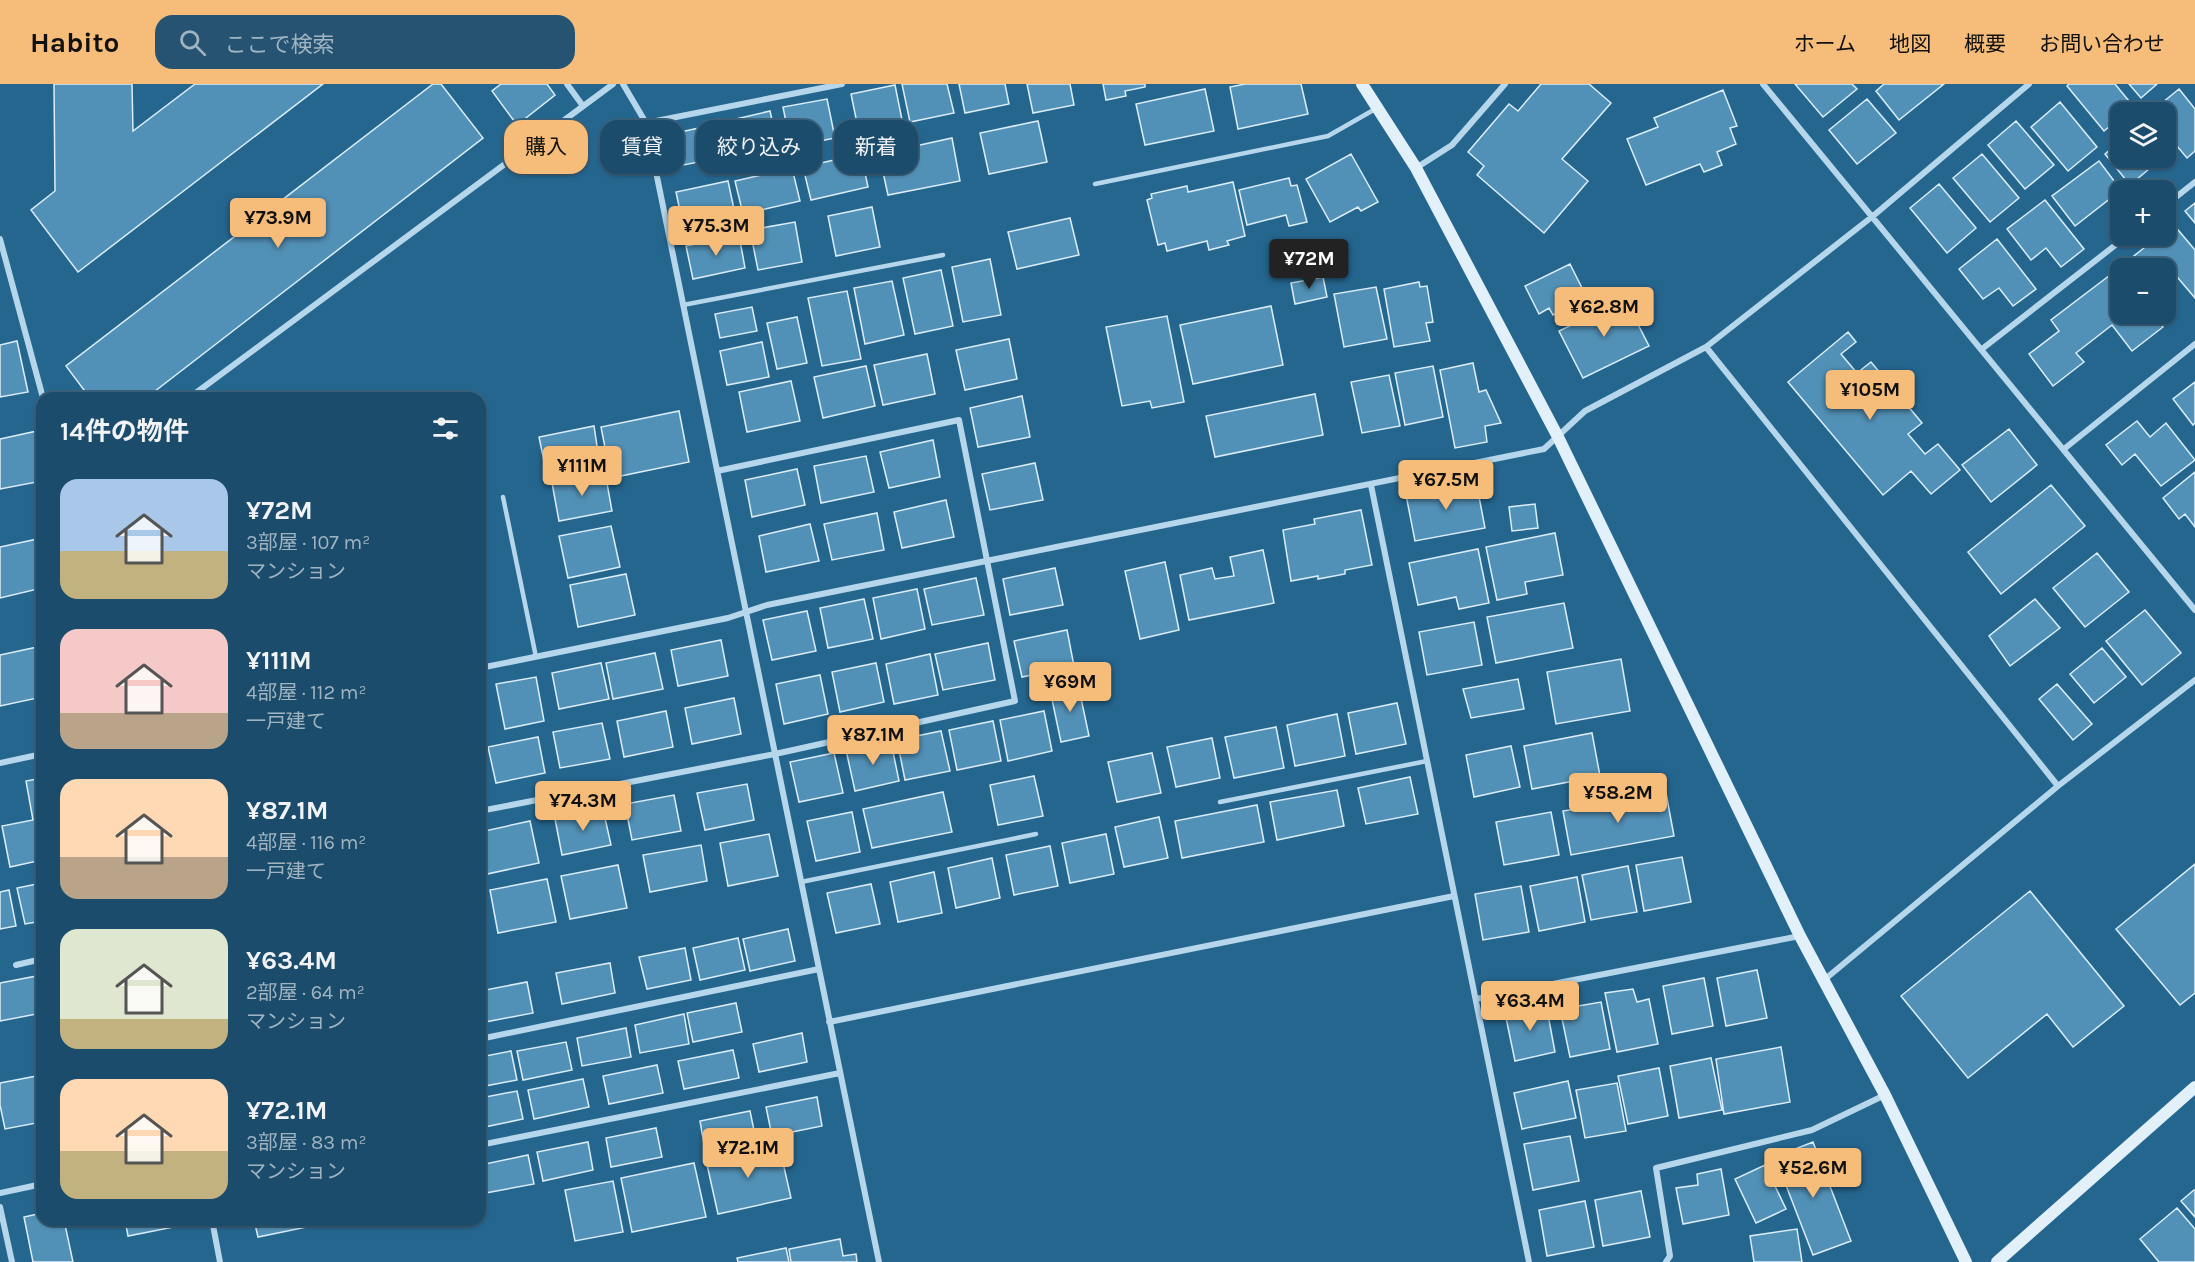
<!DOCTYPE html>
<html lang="ja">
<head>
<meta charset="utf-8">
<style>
	:root { --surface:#1c4c6b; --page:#255371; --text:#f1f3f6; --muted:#a0b4c1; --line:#3a637e; --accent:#f5bc7a }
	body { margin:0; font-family:Karla,"Noto Sans JP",sans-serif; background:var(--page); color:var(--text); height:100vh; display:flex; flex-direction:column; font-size:22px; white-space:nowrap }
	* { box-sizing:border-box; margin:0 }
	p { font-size:20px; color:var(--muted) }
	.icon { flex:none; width:33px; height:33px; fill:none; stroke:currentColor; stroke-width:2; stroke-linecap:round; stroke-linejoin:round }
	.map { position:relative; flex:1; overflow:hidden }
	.side { position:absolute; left:36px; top:308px; width:450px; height:834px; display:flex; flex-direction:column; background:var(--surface); border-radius:18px; box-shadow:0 2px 4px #0004,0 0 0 2px var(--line) }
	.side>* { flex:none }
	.hud { position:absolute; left:504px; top:36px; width:570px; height:54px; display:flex; gap:12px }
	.controls { position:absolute; left:2110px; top:18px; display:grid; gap:12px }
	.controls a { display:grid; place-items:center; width:66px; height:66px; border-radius:12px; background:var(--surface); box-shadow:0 2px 4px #0004,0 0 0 2px var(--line); font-size:30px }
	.price { position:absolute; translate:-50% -51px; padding:0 14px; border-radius:6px; background:var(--accent); color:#111; font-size:20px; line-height:39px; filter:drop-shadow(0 2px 3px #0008) }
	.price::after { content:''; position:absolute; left:50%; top:36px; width:18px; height:14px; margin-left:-9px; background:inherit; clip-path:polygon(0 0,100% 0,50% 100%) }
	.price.selected { background:#222; color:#fff }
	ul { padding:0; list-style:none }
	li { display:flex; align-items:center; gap:18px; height:150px; padding:0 24px }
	li span { display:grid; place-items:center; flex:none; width:168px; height:120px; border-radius:18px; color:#555 }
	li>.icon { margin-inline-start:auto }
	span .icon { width:72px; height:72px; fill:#fffc; stroke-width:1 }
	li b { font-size:26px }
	h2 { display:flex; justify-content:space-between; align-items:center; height:72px; padding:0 24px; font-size:26px }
	.chip { padding:0 21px; border-radius:18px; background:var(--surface); box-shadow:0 2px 4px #0004,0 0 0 2px var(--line); font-size:21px; line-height:54px }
	.chip.selected { background:var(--accent); color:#111 }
	header { display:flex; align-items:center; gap:36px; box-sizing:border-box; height:84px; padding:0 30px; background:var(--accent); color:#111 }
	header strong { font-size:28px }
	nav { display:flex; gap:33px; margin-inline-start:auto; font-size:21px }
	.search { width:420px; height:54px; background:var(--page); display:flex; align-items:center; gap:15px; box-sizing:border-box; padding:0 21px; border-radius:18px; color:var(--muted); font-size:22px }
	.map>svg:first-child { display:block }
	.building { fill:#5291b7; stroke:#dbedf8; stroke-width:1.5 }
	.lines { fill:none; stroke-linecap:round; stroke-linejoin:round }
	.lane { stroke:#b6d7eb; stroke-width:4.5 }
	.street { stroke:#b6d7eb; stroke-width:6 }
	.secondary { stroke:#e1f0f9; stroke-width:12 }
</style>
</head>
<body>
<header>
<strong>Habito</strong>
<div class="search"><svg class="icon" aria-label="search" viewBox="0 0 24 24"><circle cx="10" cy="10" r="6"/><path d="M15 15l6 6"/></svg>ここで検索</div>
<nav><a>ホーム</a><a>地図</a><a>概要</a><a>お問い合わせ</a></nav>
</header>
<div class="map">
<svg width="2195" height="1178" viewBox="0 0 2195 1178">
	<rect width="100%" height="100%" fill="#25668f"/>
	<!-- building -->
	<path class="building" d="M54,0h78l1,47 62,-47h128l-245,188 -47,-62 24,-19z
		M433,0h8l42,54 -337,260h-56l-24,-32z
		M501,0h46l8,11 -38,30 -25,-34z
		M902,0h45l7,29 -44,9z
		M959,0h46l4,20 -44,9z
		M1027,0h43l4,21 -41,8z
		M1103,0h42v3l-20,4 1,5 -20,4z
		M1245,0h56l7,30 -70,15 -8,-42z
		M1541,0h48l22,19 -49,56 26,22 -44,52 -67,-58 7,-9 -16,-14 41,-48 9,7z
		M1795,0h57l5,5 -34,28z
		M1884,0h60l-45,36 -23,-29z
		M2069,0h46l18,22 -7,6h-5v5l-17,14 -37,-45z
		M2129,0h28l-16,14z
		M895,1l8,40 -44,8 -8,-39z
		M1205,5l9,42 -69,14 -9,-41z
		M2179,5l16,20v42l-8,7 -21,-25v-21h-15z
		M1723,6l14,36 -7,2 6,16 -19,8 5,13 -18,7 -4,-8 -54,21 -19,-46 31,-12 -4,-9z
		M827,15l8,39 -44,9 -8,-40z
		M1867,15l29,34 -39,31 -28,-34z
		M2060,18l37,45 -29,24 -37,-44z
		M770,27l9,40 -44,10 -8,-40z
		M1038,37l9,41 -58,12 -9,-41z
		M2016,37l38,44 -29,24 -37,-44z
		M718,40l7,33 -52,10 -7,-32z
		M952,54l8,43 -72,14 -9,-41z
		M2121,56v18h41l-32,27 -25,-31z
		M861,70l7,33 -57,13 -8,-33z
		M1351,70l27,48 -17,9 -3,-4 -28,15 -24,-43z
		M1982,70l37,44 -29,24 -37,-44z
		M2099,77l22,29 -46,36 -23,-30z
		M792,84l8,33 -57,13 -8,-33z
		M1289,94l2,8 6,-1 10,37 -18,4 -3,-11 -39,10 -8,-35z
		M728,97l7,33 -52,11 -7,-33z
		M1233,98l12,54 -18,5 2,4 -20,5 -2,-9 -40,10 -2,-8 -7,2 -11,-45 5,-2 -1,-4 36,-8 1,6z
		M1939,100l37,44 -29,25 -37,-45z
		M2045,116l39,49 -23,18 -15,-19 -15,12 -24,-31z
		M2195,119v20l-10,-12z
		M872,123l8,40 -44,9 -8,-40z
		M1070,134l9,37 -62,14 -9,-37z
		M795,138l7,40 -44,8 -8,-40z
		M2173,140l22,26v48l-22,-26 -7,7v-11h-36l-5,-5 34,-27h7v-7z
		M739,151l6,33 -52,11 -7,-33z
		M1997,155l39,50 -23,17 -14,-18 -16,11 -24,-30z
		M990,175l11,56 -38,7 -11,-55z
		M1570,180l17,34 -34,17 -4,-7 -10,6 -14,-28z
		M2118,185l3,5v40h31l11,13 -31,24 -20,-26 -36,28 8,9 -31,24 -24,-32 30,-23 -8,-11z
		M941,186l12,56 -38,8 -12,-56z
		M1323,193l4,20 -32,7 -4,-21z
		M892,197l12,54 -39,9 -11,-56z
		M1419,198l1,5 7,-1 6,36 -7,1 4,18 -36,6 -10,-58z
		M1376,203l11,52 -43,8 -10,-53z
		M847,207l14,68 -39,7 -14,-68z
		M1625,215l24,47 -66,32 -24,-47z
		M1271,222l12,59 -90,19 -13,-59z
		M752,223l5,24 -37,7 -5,-24z
		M1167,232l17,86 -32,6 -2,-7 -28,5 -16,-79z
		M797,233l10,46 -30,6 -10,-46z
		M1848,248l8,10 -15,12 16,19 14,-11 51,61 -14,11 17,20 13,-10 22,26 -29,24 -20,-23 -28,24 -95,-113z
		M1009,255l8,40 -52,11 -9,-40z
		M17,257l11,51 -28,5v-52z
		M762,258l7,35 -42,8 -7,-34z
		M927,270l8,40 -52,11 -9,-40z
		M1473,279l6,29 7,-2 15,33 -16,3 2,16 -32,6 -15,-78z
		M866,282l9,40 -52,12 -9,-41z
		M1433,282l10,51 -38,8 -10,-52z
		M1389,291l11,51 -38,7 -11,-51z
		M791,297l9,40 -53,11 -8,-40z
		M2195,298v41l-2,2 -20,-26z
		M1315,310l8,41 -108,22 -9,-41z
		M1022,312l8,41 -52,10 -8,-39z
		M679,327l10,51 -78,16 -10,-51z
		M2137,337l13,16 16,-14 29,37 -34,26 -26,-32 -13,11 -16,-20z
		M594,342l6,40 -53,10 -8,-39z
		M2009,345l28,36 -46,37 -29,-37z
		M37,347l5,24v26l-42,8v-50z
		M933,356l7,37 -51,11 -9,-36z
		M866,372l8,36 -53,11 -7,-37z
		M1035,379l8,37 -53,10 -8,-36z
		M797,385l8,36 -53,12 -7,-37z
		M605,388l7,39 -53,10 -7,-38z
		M2195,388v55l-10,-13 -6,5 -16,-21z
		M1476,397l9,47 -70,13 -9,-46z
		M2051,401l34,41 -84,68 -33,-42z
		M946,416l8,37 -52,11 -8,-36z
		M1535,420l3,24 -26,3 -3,-24z
		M1361,426l11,55 -27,5v4l-27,5v-3l-27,5 -8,-51 32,-6 -1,-5z
		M877,429l7,37 -52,10 -8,-36z
		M810,440l9,37 -53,11 -7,-36z
		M611,442l9,41 -52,11 -9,-42z
		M1555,449l8,42 -38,7 2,12 -30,6 -11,-53z
		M42,454v50l-42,10v-51z
		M1478,465l11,54 -30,6 -3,-12 -38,8 -9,-42z
		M1263,466l11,53 -85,17 -9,-45 32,-7 3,11 19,-3 -4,-19z
		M2097,469l32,39 -44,35 -32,-39z
		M1165,478l14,68 -39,9 -15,-68z
		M1055,484l8,37 -53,10 -7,-36z
		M626,490l9,41 -57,12 -8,-42z
		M976,494l8,37 -52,10 -8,-36z
		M917,505l8,40 -44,10 -8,-41z
		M864,515l9,40 -45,9 -8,-40z
		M2035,515l25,29 -50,38 -21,-30z
		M1564,519l9,45 -77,15 -9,-46z
		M2145,526l36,43 -39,32 -36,-44z
		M807,527l9,40 -44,9 -9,-40z
		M1474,538l8,43 -55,10 -8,-43z
		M1067,546l7,36 -52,11 -8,-36z
		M721,556l7,36 -50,10 -7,-36z
		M988,559l7,37 -52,10 -8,-36z
		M42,562v51l-42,9v-51z
		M2102,564l24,29 -32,26 -24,-29z
		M655,569l8,36 -50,10 -7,-36z
		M930,570l8,41 -44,9 -8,-40z
		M1621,575l9,52 -74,13 -9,-52z
		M601,579l8,36 -50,10 -7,-36z
		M876,579l8,39 -44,10 -8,-40z
		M820,591l8,39 -44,10 -8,-40z
		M536,593l8,44 -39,8 -9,-45z
		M1518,595l6,30 -53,9 -8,-29z
		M1078,600l11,52 -28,6 -11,-52z
		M2057,600l35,40 -19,16 -34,-41z
		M734,614l7,36 -49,10 -7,-36z
		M1397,619l9,41 -50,10 -8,-41z
		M666,627l7,36 -49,10 -7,-36z
		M1044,627l8,40 -44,10 -8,-41z
		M1337,630l8,42 -50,10 -8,-41z
		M993,637l8,40 -44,9 -8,-40z
		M602,639l8,36 -50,9 -7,-36z
		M1276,643l8,41 -50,10 -9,-41z
		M941,647l9,40 -45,9 -8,-40z
		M1592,649l8,43 -68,13 -8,-43z
		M538,653l7,36 -49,10 -8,-36z
		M1212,654l8,40 -44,9 -9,-40z
		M891,658l8,39 -44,10 -9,-41z
		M1511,662l9,41 -46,10 -8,-42z
		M834,669l9,40 -44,9 -9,-40z
		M1152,669l9,40 -44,9 -9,-40z
		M1034,692l9,40 -45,9 -8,-40z
		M1410,693l8,37 -52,10 -8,-36z
		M42,694v82l-32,7 -8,-41 31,-6 -7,-39z
		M747,700l7,36 -49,10 -8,-37z
		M1337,706l7,36 -67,14 -7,-38z
		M943,708l9,40 -80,16 -9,-39z
		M1666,709l8,43 -103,19 -8,-44z
		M674,711l7,36 -49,9 -7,-36z
		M1257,721l7,37 -82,16 -7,-37z
		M603,725l8,36 -49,10 -7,-36z
		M852,728l8,40 -44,9 -9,-40z
		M1551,728l8,43 -55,10 -8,-43z
		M1159,733l9,41 -44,9 -9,-40z
		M530,737l9,42 -52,11 -7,-31v-11z
		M769,750l9,42 -50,10 -8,-43z
		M1106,750l8,40 -44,9 -8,-40z
		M701,761l6,36 -57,11 -7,-37z
		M1050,762l8,40 -44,9 -8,-40z
		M1682,773l9,45 -47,9 -8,-46z
		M992,774l8,40 -44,10 -8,-40z
		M2195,780v129l-15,12 -64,-76z
		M618,781l9,43 -57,11 -9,-43z
		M1628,782l9,46 -46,8 -9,-45z
		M934,788l8,41 -44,9 -8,-40z
		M1577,793l8,45 -46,9 -9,-45z
		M547,795l9,43 -58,11 -8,-43z
		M42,799v38l-17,3 -8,-36z
		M871,800l9,40 -44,9 -9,-40z
		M1521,802l8,46 -46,8 -8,-46z
		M9,806l7,36 -16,3v-37z
		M2030,807l94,115 -51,41 -26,-33 -79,64 -67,-82z
		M788,845l7,32 -45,10 -7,-32z
		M738,854l7,32 -45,10 -7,-32z
		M685,864l6,32 -44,9 -8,-32z
		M480,867l7,30 -7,1z
		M610,879l5,30 -53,11 -6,-31z
		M1757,886l10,48 -41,8 -9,-48z
		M42,891v38l-42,8v-38z
		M1704,894l9,48 -41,8 -9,-48z
		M527,898l6,31 -53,10v-32z
		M1633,905l4,13 12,-3 9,45 -41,8 -12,-59z
		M1601,918l9,47 -40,8 -10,-48z
		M736,919l6,29 -49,10 -6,-29z
		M1546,920l9,48 -40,9 -10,-48z
		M684,930l5,30 -49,9 -5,-28z
		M626,944l5,29 -49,9 -5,-28z
		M802,949l5,29 -48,10 -6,-28z
		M566,958l6,28 -49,10 -6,-29z
		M1781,963l9,55 -66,12 -8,-55z
		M733,966l6,28 -55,11 -6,-28z
		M511,967l6,29 -37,7v-30z
		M1711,974l11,52 -43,8 -9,-52z
		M657,981l6,28 -54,11 -6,-28z
		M1659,984l9,48 -40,8 -10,-48z
		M42,991v47l-37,7 -5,-24v-22z
		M583,995l6,28 -55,12 -6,-29z
		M1568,997l8,37 -54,11 -8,-36z
		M1617,999l9,48 -41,7 -9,-48z
		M517,1007l6,28 -43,9v-30z
		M817,1013l5,29 -50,10 -6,-29z
		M750,1027l6,29 -51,10 -5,-29z
		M656,1044l6,29 -51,10 -5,-29z
		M1570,1052l9,45 -46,9 -9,-46z
		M588,1058l5,28 -50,11 -6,-29z
		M1813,1058l38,99 -38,14 -38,-98z
		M779,1061l12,53 -73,16 -12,-54z
		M528,1071l6,29 -54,10v-29z
		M694,1079l12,54 -74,15 -11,-54z
		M1765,1081l21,44 -30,14 -21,-44z
		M1721,1085l8,46 -46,9 -7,-36 22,-3 -1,-11z
		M613,1097l10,51 -48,9 -10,-51z
		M2194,1106l1,1v26l-14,-16z
		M1641,1107l9,46 -47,9 -8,-46z
		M1585,1117l9,46 -47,9 -8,-46z
		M2177,1124l18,21v33h-36l-19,-23z
		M42,1129v7h22l9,42h-40l-9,-45z
		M125,1136h63l1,4 -61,12z
		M254,1136h52l1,7 -49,10z
		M1797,1145l5,33h-48l-4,-26z
		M840,1155l3,17 13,-2 1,8h-66l-2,-13z
		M786,1164l3,14h-51l-1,-4z"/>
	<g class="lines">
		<!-- lane -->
		<path class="lane" d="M1095,100l233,-48 49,-28
			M683,221l260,-50
			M503,413l33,160
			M1220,718l207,-41
			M801,798l235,-48"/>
		<!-- street -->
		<path class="street" d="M567,0l16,22
			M623,0l23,39 233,1139
			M1763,0l432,526
			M646,39l196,-39
			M1416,84l36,-23 53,-61
			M2166,121l29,-23
			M0,155l43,159
			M1706,263l352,439
			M1982,265l145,-113
			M189,314l424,-314
			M2064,365l131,-105
			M1371,401l158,777
			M480,584l248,-50 39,-13 777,-156 41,-38 121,-64 167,-131 156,-132
			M0,679l42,-9
			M480,727l295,-57 240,-53 -56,-281 -242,51
			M16,881l26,-6
			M1824,896l234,-194 137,-106
			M1476,915l324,-63
			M829,938l625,-126
			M480,955l339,-70
			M480,1061l360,-72
			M0,1109l42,-9
			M0,1123l12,55
			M212,1136l8,42
			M1666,1178l4,-6 -14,-88 156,-38 73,-35"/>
		<!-- secondary -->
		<path class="secondary" d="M1362,0l54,84 142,269 242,499 85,159 81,167
			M1997,1178l198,-175"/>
	</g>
</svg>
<div class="controls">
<a><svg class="icon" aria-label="layers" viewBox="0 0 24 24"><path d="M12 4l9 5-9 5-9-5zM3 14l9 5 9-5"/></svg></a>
<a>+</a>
<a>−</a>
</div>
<b class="price" style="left:278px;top:165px">¥73.9M</b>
<b class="price" style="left:716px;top:173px">¥75.3M</b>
<b class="price selected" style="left:1309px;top:206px">¥72M</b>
<b class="price" style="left:1604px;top:254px">¥62.8M</b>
<b class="price" style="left:1870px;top:337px">¥105M</b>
<b class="price" style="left:582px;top:413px">¥111M</b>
<b class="price" style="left:1446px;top:427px">¥67.5M</b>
<b class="price" style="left:1070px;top:629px">¥69M</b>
<b class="price" style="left:873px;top:682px">¥87.1M</b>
<b class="price" style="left:1618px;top:740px">¥58.2M</b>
<b class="price" style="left:583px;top:748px">¥74.3M</b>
<b class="price" style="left:1530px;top:948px">¥63.4M</b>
<b class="price" style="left:748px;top:1095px">¥72.1M</b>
<b class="price" style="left:1813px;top:1115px">¥52.6M</b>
<div class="hud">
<a class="chip selected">購入</a>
<a class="chip">賃貸</a>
<a class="chip">絞り込み</a>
<a class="chip">新着</a>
</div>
<section class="side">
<h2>14件の物件<svg class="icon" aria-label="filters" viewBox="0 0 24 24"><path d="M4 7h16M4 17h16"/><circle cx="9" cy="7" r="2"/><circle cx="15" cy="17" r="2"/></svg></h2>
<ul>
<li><span style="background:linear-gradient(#a9c7e8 60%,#c2b280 0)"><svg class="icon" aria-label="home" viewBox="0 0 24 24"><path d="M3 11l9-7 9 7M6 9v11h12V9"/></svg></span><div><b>¥72M</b><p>3部屋 · 107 m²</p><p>マンション</p></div></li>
<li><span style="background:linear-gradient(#f6c9c9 70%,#b9a48a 0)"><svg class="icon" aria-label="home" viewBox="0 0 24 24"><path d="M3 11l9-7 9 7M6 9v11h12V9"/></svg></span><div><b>¥111M</b><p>4部屋 · 112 m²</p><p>一戸建て</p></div></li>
<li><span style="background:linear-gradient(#ffd9b3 65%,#b9a48a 0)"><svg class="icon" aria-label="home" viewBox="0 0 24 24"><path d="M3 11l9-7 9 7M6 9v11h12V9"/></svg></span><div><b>¥87.1M</b><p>4部屋 · 116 m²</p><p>一戸建て</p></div></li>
<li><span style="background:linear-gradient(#dfe7d0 75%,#c2b280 0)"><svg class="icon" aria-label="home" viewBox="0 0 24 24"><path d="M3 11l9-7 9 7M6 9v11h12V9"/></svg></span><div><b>¥63.4M</b><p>2部屋 · 64 m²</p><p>マンション</p></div></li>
<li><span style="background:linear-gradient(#ffd9b3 60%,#c2b280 0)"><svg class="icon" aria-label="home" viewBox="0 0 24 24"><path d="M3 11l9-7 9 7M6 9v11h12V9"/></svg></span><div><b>¥72.1M</b><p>3部屋 · 83 m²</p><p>マンション</p></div></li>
</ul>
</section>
</div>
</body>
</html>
